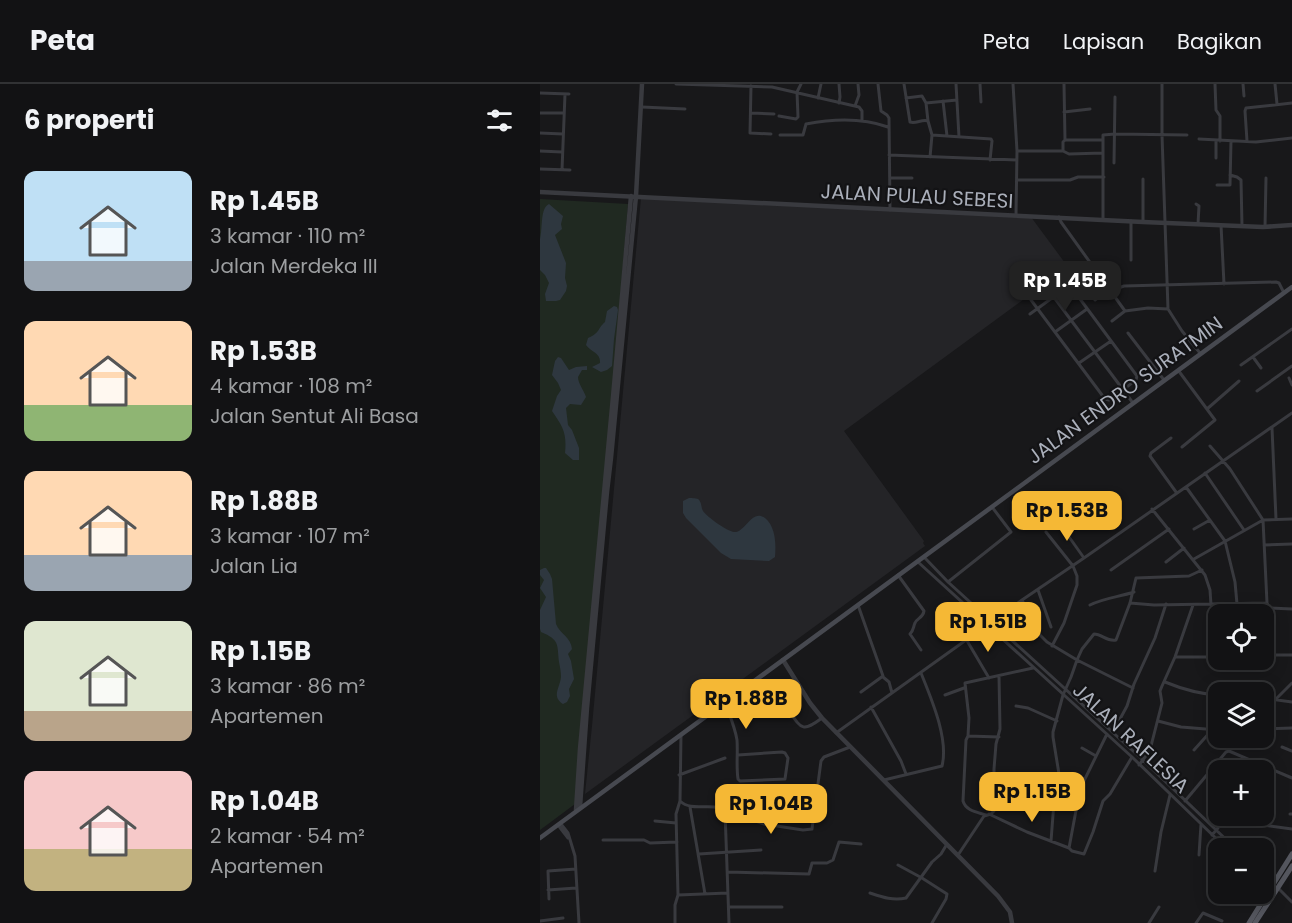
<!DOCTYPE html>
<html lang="id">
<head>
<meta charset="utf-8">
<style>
	:root { --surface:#121214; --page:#1f2022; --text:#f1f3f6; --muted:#9c9ea0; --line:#313234; --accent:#f5b835 }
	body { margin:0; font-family:Poppins,sans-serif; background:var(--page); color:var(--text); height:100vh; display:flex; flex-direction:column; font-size:22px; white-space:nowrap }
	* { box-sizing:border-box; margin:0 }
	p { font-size:20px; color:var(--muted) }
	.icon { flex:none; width:33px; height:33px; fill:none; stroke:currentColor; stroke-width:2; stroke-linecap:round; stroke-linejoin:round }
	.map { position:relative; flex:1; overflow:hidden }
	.panel { display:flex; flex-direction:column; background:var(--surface); width:540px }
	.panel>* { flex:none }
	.tools { position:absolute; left:668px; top:520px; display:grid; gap:12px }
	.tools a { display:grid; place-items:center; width:66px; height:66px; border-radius:12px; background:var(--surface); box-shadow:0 3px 15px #0003,0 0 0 2px var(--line); font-size:30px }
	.price { position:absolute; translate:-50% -51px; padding:0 14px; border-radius:12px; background:var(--accent); color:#111; font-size:20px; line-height:39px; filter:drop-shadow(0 2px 3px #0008) }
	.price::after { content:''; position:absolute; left:50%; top:36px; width:18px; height:14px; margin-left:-9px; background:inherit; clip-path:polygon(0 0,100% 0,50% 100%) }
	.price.active { background:#222; color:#fff }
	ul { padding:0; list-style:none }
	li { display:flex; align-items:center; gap:18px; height:150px; padding:0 24px }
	li span { display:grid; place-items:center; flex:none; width:168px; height:120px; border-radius:12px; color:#555 }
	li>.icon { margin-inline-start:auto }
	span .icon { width:72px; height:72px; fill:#fffc; stroke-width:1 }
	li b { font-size:26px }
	h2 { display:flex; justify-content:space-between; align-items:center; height:72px; padding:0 24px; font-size:26px }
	header { display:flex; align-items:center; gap:36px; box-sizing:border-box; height:84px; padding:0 30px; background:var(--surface); border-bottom:2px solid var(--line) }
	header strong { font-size:28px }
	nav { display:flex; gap:33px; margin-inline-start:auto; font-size:21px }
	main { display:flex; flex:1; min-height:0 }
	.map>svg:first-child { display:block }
	.built { fill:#242427 }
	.green { fill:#202921 }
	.water { fill:#2e373f }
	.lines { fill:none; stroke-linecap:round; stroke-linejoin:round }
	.minor { stroke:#393a3f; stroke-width:3 }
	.tertiary { stroke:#393a3f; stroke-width:4.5 }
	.secondary { stroke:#474950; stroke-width:4.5 }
	.primary { stroke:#55575f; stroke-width:5 }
	.labels { text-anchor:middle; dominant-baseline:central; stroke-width:4.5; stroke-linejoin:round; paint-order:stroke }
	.street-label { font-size:20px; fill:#aaafba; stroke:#131315 }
</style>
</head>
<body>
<header>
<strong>Peta</strong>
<nav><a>Peta</a><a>Lapisan</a><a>Bagikan</a></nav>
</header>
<main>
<section class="panel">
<h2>6 properti<svg class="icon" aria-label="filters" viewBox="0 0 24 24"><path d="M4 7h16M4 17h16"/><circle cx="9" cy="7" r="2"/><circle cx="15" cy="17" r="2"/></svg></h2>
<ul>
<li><span style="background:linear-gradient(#bfe0f5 75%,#9aa5b1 0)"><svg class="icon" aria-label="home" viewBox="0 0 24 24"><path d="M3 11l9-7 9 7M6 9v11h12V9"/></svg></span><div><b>Rp 1.45B</b><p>3 kamar · 110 m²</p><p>Jalan Merdeka III</p></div></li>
<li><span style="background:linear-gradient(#ffd9b3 70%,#8fb573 0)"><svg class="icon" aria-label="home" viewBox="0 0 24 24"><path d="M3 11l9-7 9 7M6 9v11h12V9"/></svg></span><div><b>Rp 1.53B</b><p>4 kamar · 108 m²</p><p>Jalan Sentut Ali Basa</p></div></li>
<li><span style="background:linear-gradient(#ffd9b3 70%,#9aa5b1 0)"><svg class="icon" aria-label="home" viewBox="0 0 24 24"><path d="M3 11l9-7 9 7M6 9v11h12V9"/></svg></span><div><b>Rp 1.88B</b><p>3 kamar · 107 m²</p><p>Jalan Lia</p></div></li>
<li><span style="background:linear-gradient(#dfe7d0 75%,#b9a48a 0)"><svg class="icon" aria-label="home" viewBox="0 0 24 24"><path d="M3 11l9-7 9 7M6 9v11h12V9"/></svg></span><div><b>Rp 1.15B</b><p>3 kamar · 86 m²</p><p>Apartemen</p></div></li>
<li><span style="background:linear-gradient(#f6c9c9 65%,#c2b280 0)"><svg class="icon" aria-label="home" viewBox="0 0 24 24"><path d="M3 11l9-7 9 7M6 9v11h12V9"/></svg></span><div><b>Rp 1.04B</b><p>2 kamar · 54 m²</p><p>Apartemen</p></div></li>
</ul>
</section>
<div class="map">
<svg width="752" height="839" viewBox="0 0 752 839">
	<rect width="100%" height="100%" fill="#18181a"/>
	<!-- built -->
	<path class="built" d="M101,114l390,19 37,50 -224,164 80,110 -1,2 2,3 -340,248 7,-68z"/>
	<!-- green -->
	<path class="green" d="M0,115l88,5 -49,597 -39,29z"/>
	<!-- water -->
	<path class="water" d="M9,120l14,12 -2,8 1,5 -7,6 11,28 -1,15 2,8 -1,5 -6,9 -4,1h-10l-1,-7 4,-11 -4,-8 -5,-5v-31c3,-12 0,-31 9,-35z
		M74,222l3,1 1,3 -4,29 -2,27 -5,4 -6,2 -9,-5 8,-4c1,-10 -9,-11 -14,-18l2,-7c13,-6 9,-9 17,-16l2,-11z
		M18,273l3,1 8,12 7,-3 11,-1v4h-5l-4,7c0,7 6,13 8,20l-5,8 -11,-1 -4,4 2,17 4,5 7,18v12h-6l-8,-7c2,-20 -2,-26 -13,-42l5,-15 4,-6 -3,-7 -6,-8 3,-14z
		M149,414c1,0 7,0 9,1 4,3 3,9 5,12 4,6 24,20 31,21 11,1 18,-24 31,-14 11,9 11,27 10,39l-6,4 -38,-2 -10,-6 -35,-35 -3,-5v-12z
		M4,484h2l4,6 2,5 4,45c4,10 15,13 16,25l-4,5 3,7 3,18 -5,10 1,7 -3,6 -4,2c-12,-8 -3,-16 -2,-27 0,-5 -1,-10 -2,-15 -2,-18 1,-22 -18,-30l-1,-3v-19l6,-13 -6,-9 4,-8 -4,-5v-5z"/>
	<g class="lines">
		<!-- minor -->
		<path class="minor" d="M136,0l96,3 87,20 3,4v10
			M338,0l3,27 6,4 2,3 1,92
			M364,0l6,38c6,2 12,-3 18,-1
			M416,0l3,53
			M440,0l1,18
			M473,0l4,67 -1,64
			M622,0v51l6,174 14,22 18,22
			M675,0l1,26 4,6v25
			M703,0l1,12
			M735,0l2,20
			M211,2l-1,47 21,1
			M0,9l29,1
			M278,14l3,-14
			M366,14l16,-2 4,7 2,18 4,14 -2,22
			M403,17l4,35
			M299,19l1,-6 -1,-13
			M386,19l31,-3
			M315,22l4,-11 -1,-11
			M102,23l43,2
			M524,28l26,-3
			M0,29h24
			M211,29l23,1
			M239,32l17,3 2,-2 -1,-25 4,-8
			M0,49l23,1
			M240,51h23l3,-11c26,-5 57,-6 82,3
			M392,51l59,4 1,2 -2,19
			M659,55l57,3 36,-4
			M525,56h38
			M707,57l-2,-30 1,-3 46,-5
			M0,67l22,1
			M477,67h46v-9l2,-2 -1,-56
			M523,67l6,3 34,-1
			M349,71l128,5
			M676,74v-18
			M574,79l1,-66
			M0,85l30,1
			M22,86l3,-76
			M690,91l7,2 4,3 1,46
			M350,94h22
			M477,96h53l8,-3h26
			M677,101h13l1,-44
			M656,120l3,2 -1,18
			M519,133l2,5 64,89
			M563,136v-85l12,-1 72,1
			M603,138v-43
			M681,141l3,59
			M725,143l1,-49
			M591,176v-39
			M542,189l10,-6
			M549,203l13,-7
			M507,204l86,115
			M570,207l14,-5 152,-4 3,1 5,10
			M491,216l74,99 4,1 27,-20 1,-4 -71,-96
			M555,216l14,-10
			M490,230l40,-29
			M572,237l13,-10 23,-3 20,1
			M515,248l32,-23
			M588,249l36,47
			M713,273l8,11
			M539,279l32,-22
			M701,281l51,-36
			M638,286l37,50 -33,27
			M749,294l3,7
			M717,307l35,-25
			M667,325l32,-28
			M732,344l4,91
			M631,354l-20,15 -1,3 26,36
			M670,362l20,23 33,51 4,83
			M665,389l39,57
			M646,403l39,54 10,41 2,22 -2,11
			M612,425l53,66 5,15 1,15
			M517,436l27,38
			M654,445l16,-9
			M506,448l27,34 4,10v9l-13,38 -12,23
			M724,461l28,-1
			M384,473l24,25 195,178 93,89
			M654,475l69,-39 29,-1
			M378,478l214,195 95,92
			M626,478l18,-14
			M571,486l58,-41
			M358,491l26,36c-1,7 -7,7 -9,12 -2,4 -1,7 -5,11l11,16
			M408,498l63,-50 -19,-25
			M498,506l13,37
			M482,516l15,32 10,10 30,18 56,28
			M590,519l24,2 113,-2 2,5 23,1
			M318,521l25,71 -22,16
			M550,521c14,-7 29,-8 44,-13
			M723,545h4l4,-3 -2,-18
			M426,555l23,39
			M723,571h29
			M635,573h43
			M343,593l6,5 3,11
			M625,598c17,7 34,12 53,13
			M405,611l19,-7
			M723,614l29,4
			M736,615l16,-16
			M185,618c4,12 10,25 12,38 1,14 -1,25 1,39l2,2 45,-2 3,-21 -3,-5 -3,-1 -44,3
			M476,622l12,2 29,13
			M331,623l30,54 5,13
			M249,627c13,19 14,21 33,7
			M618,637l23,6 37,3
			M723,645l29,-1
			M573,648l14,-26 7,-22 21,-46 11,-34
			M296,649l186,-133 62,-42 208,-145
			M141,651l-1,66c13,12 31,0 45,10l4,112
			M428,652l1,-18 -4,-35 68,-15
			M742,663l10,4
			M542,664l14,8
			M654,666l18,-20
			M599,681l9,-12 3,-7 11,-43 -2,-12 2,-5 13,-29 18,-52
			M697,687l7,-13
			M139,691l46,-17
			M723,693l5,-8
			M344,696l58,-14c7,-27 -11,-68 -21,-93
			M453,701l31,-3 32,-6 3,-2 -6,-37v-5l10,-37 8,-18 6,-17 5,-11 12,-15c8,0 13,8 22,6l14,-37 6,-25 53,-2 13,-6
			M645,717l41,-49 3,-1 63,27
			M150,723l15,87
			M449,730l38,18 42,16 3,3 12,3 9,-22 10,-31 7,-7 22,-37
			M750,730h2
			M446,731c-9,-3 -20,-4 -23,-14l3,-61 2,-4 31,1
			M694,732l29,9 29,4
			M185,736h28l11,4 39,6 9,-1 9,-68 3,-4 26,-10
			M115,737l21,2
			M21,740l7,9 7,23 4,67
			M18,741l10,13
			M672,751l6,-7 1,-12
			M63,756h41l6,3 27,-1
			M511,757l5,-65
			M529,764l11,-59 27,-55
			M159,770l62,-4
			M418,771l26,-39 7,-2 3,-3v-42l2,-25 4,-15 -1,-53
			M659,771l2,-31
			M358,781l24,13 25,16 -1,5 -14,24
			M615,787l6,-39 9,-37
			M188,788l81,2 3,-11h15l6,-3 6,-18 22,2
			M723,791l10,9
			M723,800l7,6
			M739,805l13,13
			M8,806l28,-2
			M330,809c12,4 23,8 36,5l26,-36 9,-8 6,-10
			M138,811l50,-2
			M9,815l-1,-28 28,-2
			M189,823h53
			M0,837l23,-3
			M135,839v-18l3,-10 -2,-81 4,-13
			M609,839l10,-16
			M656,839l7,-10 19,8"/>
		<!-- tertiary -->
		<path class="tertiary" d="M0,108l603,30 120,5 29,-2
			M243,576l27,43 12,15 176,178 12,16 2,11
			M40,723l7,-99 20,-216 4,-34 25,-262 6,-112
			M36,726l4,-61 33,-352 18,-201"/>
		<!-- secondary -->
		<path class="secondary" d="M0,754l752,-551"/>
		<!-- primary -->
		<path class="primary" d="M709,839l43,-69
			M715,839l37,-57"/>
	</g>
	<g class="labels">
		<!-- street labels -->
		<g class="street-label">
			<text transform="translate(377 112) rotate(3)">JALAN PULAU SEBESI</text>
			<text transform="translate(585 306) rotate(-36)">JALAN ENDRO SURATMIN</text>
			<text transform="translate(591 654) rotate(43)">JALAN RAFLESIA</text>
		</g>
	</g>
</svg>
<div class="tools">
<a><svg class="icon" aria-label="locate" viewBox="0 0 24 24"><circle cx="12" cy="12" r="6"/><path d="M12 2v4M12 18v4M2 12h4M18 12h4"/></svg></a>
<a><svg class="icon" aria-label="layers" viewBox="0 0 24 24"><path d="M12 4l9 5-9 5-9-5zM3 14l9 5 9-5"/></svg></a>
<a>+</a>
<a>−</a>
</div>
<b class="price active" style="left:525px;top:228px">Rp 1.45B</b>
<b class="price" style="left:527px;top:458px">Rp 1.53B</b>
<b class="price" style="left:448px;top:569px">Rp 1.51B</b>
<b class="price" style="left:206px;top:646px">Rp 1.88B</b>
<b class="price" style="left:492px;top:739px">Rp 1.15B</b>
<b class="price" style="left:231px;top:751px">Rp 1.04B</b>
</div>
</main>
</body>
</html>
